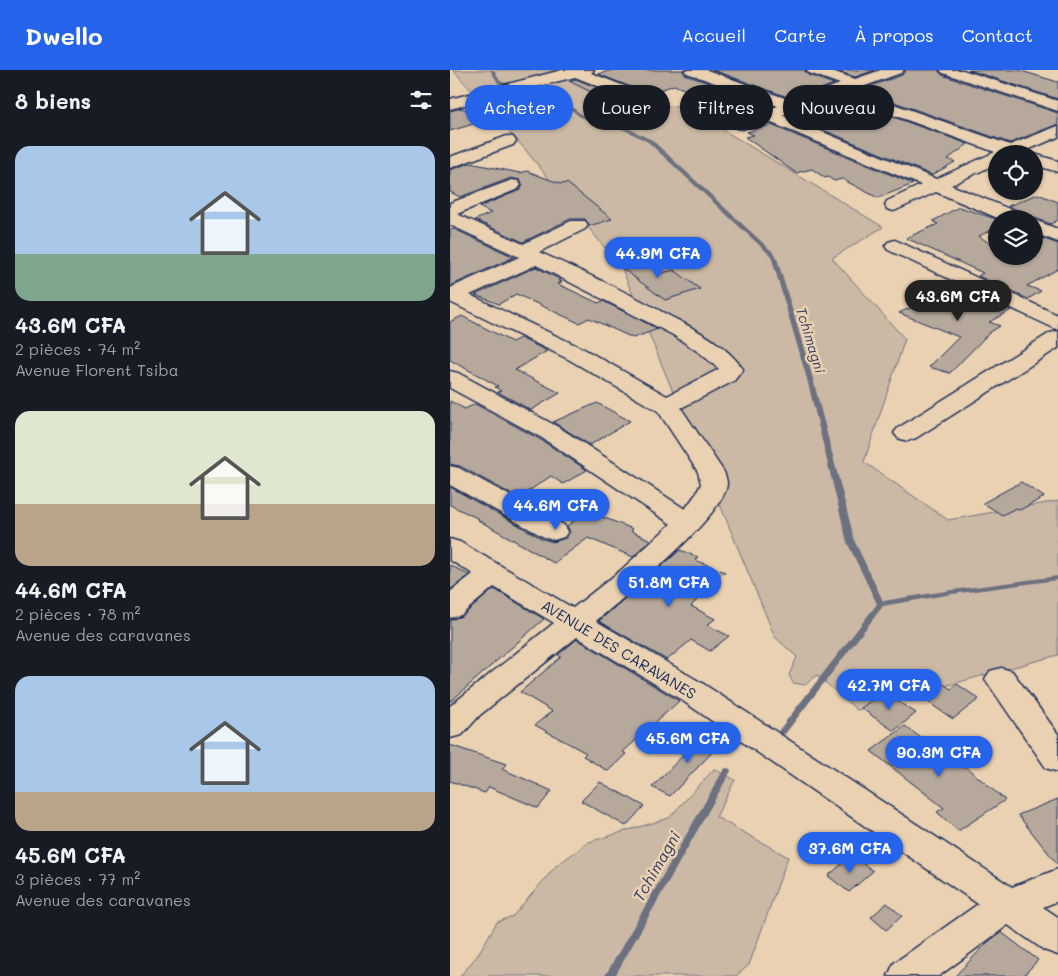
<!DOCTYPE html>
<html lang="fr">
<head>
<meta charset="utf-8">
<style>
	:root { --surface:#171b24; --page:#20242c; --text:#f1f3f6; --muted:#9ea1a6; --accent:#2563eb }
	body { margin:0; font-family:Mali,sans-serif; background:var(--page); color:var(--text); height:100vh; display:flex; flex-direction:column; font-size:19px; white-space:nowrap }
	* { box-sizing:border-box; margin:0 }
	p { font-size:16px; color:var(--muted) }
	.icon { flex:none; width:28px; height:28px; fill:none; stroke:currentColor; stroke-width:2; stroke-linecap:round; stroke-linejoin:round }
	.map { position:relative; flex:1; overflow:hidden }
	.side { display:flex; flex-direction:column; background:var(--surface); width:450px }
	.side>* { flex:none }
	.banner { position:absolute; left:15px; top:15px; width:475px; height:45px; display:flex; gap:10px }
	.fabs { position:absolute; left:538px; top:75px; display:grid; gap:10px }
	.fabs a { display:grid; place-items:center; width:55px; height:55px; border-radius:50%; background:var(--surface); box-shadow:0 1px 4px #0004; font-size:25px }
	.price { position:absolute; translate:-50% -42px; padding:0 11px; border-radius:18px; background:var(--accent); color:#fff; font-size:16px; line-height:32px; filter:drop-shadow(0 1px 2px #0008) }
	.price::after { content:''; position:absolute; left:50%; top:30px; width:15px; height:11px; margin-left:-8px; background:inherit; clip-path:polygon(0 0,100% 0,50% 100%) }
	.price.selected { background:#222; color:#fff }
	ul { padding:0; list-style:none }
	li { display:grid; align-content:center; gap:10px; height:265px; padding:0 15px }
	li span { display:grid; place-items:center; height:155px; border-radius:15px; color:#555 }
	li>.icon { margin-inline-start:auto }
	span .icon { width:90px; height:90px; fill:#fffc; stroke-width:1 }
	li b { font-size:21px }
	h2 { display:flex; justify-content:space-between; align-items:center; height:60px; padding:0 15px; font-size:21px }
	.tag { padding:0 18px; border-radius:22px; background:var(--surface); box-shadow:0 1px 4px #0004; font-size:18px; line-height:45px }
	.tag.selected { background:var(--accent); color:#fff }
	header { display:flex; align-items:center; gap:30px; box-sizing:border-box; height:70px; padding:0 25px; background:var(--accent); color:#fff }
	header strong { font-size:24px }
	nav { display:flex; gap:28px; margin-inline-start:auto; font-size:18px }
	main { display:flex; flex:1; min-height:0 }
	.map>svg:first-child { display:block }
	.green { fill:#cbb9a5; stroke:#737482 }
	.lines { fill:none; stroke-linecap:round; stroke-linejoin:round }
	.stream { fill:#6c6f7f; fill-rule:evenodd }
	.building { fill:#b6a99c; stroke:#1b2f5e }
	.minor-casing { stroke:#1b2f5e; stroke-width:3 }
	.minor { fill:#e9d1b1; fill-rule:evenodd }
	.labels { text-anchor:middle; dominant-baseline:central; stroke-width:5; stroke-linejoin:round; paint-order:stroke }
	.water-label { font-size:14px; font-style:italic; fill:#2f3f66; stroke:#e9d1b1 }
	.near-street-label { font-size:15px; fill:#1b2f5e; stroke:#e9d1b1 }
	.near-water-label { font-size:16px; font-style:italic; fill:#2f3f66; stroke:#e9d1b1 }
</style>
</head>
<body>
<header>
<strong>Dwello</strong>
<nav><a>Accueil</a><a>Carte</a><a>À propos</a><a>Contact</a></nav>
</header>
<main>
<section class="side">
<h2>8 biens<svg class="icon" aria-label="filters" viewBox="0 0 24 24"><path d="M4 7h16M4 17h16"/><circle cx="9" cy="7" r="2"/><circle cx="15" cy="17" r="2"/></svg></h2>
<ul>
<li><span style="background:linear-gradient(#a9c7e8 70%,#7fa58c 0)"><svg class="icon" aria-label="home" viewBox="0 0 24 24"><path d="M3 11l9-7 9 7M6 9v11h12V9"/></svg></span><div><b>43.6M CFA</b><p>2 pièces · 74 m²</p><p>Avenue Florent Tsiba</p></div></li>
<li><span style="background:linear-gradient(#dfe7d0 60%,#b9a48a 0)"><svg class="icon" aria-label="home" viewBox="0 0 24 24"><path d="M3 11l9-7 9 7M6 9v11h12V9"/></svg></span><div><b>44.6M CFA</b><p>2 pièces · 78 m²</p><p>Avenue des caravanes</p></div></li>
<li><span style="background:linear-gradient(#a9c7e8 75%,#b9a48a 0)"><svg class="icon" aria-label="home" viewBox="0 0 24 24"><path d="M3 11l9-7 9 7M6 9v11h12V9"/></svg></span><div><b>45.6M CFA</b><p>3 pièces · 77 m²</p><p>Avenue des caravanes</p></div></li>
</ul>
</section>
<div class="map">
<svg width="608" height="906" viewBox="0 0 608 906">
	<rect width="100%" height="100%" fill="#e9d1b1"/>
	<filter id="ink" filterUnits="userSpaceOnUse"><feTurbulence type="fractalNoise" baseFrequency=".02" numOctaves="2"/><feDisplacementMap in="SourceGraphic" scale="10" xChannelSelector="R" yChannelSelector="G"/><feConvolveMatrix kernelMatrix="1 2 1 2 8 2 1 2 1" color-interpolation-filters="sRGB"/></filter>
	<g filter="url(#ink)">
		<!-- green -->
		<path class="green" d="M3,0h111l59,44 70,-11 27,25 163,99 -51,31 73,81 -41,123 84,58 110,-19v154l-201,55 -40,-35 -12,10 -12,-2 -4,-8 8,-18 -22,-20 -153,-368 -98,-121z
			M264,699l21,11 -19,37 72,40 -39,108 -13,11h-276l17,-20 20,-34 16,-6 43,-50 33,-24 80,-24z"/>
		<g class="lines">
			<!-- stream -->
			<path class="stream" d="M40,0h4l6,11 75,28 7,6 45,13 25,12 124,115 37,124 42,163 28,59 69,-11 106,-14v4l-106,14 -69,12 -98,128 -3,1 -3,-1 -1,-2 1,-2 98,-126 -30,-62 -40,-163 -36,-123 -123,-114 -23,-12 -45,-13 -7,-6 -75,-28z
				M277,698l3,1 1,2 -116,205h-10l119,-207z"/>
		</g>
		<!-- building -->
		<path class="building" d="M163,0h69l4,5 86,31 -16,5 -30,-13 -11,4 -41,-17 -25,9 -51,-20z
			M263,0h91l4,5 26,9 -41,15z
			M385,0h40l-20,7z
			M456,0h32l4,5 116,38v11l-48,19 -150,-53 42,-15z
			M519,0h49l40,12v17z
			M126,9l54,22 -12,4 -3,-1 -46,-23z
			M388,27l130,47 -20,15 7,3 -23,13 -145,-60z
			M12,38l25,12 -37,11v-20z
			M321,55l142,59 -35,14 -36,-19 -8,2 -6,-4 -3,1 -13,-9 -16,4 -51,-36 9,-2 -7,-3z
			M20,93l50,10 7,-2 34,13 6,-1 45,36 -23,7 -4,-7h-15l-47,23 -48,-22 16,-7 -12,-6 41,-17 3,-5 -3,-5 -9,-2 -51,19 -10,-5v-22z
			M588,124l20,8v18l-7,4 -16,-6 -7,1 -3,-6 -17,-7z
			M509,137l37,12v9l-17,8 17,12v8h38v-21l24,9v25l-31,17 14,5 -13,8 -50,-23 5,-3 -77,-35 32,-14 -5,-3z
			M4,159l60,28 -64,29v-56z
			M189,186l23,17 12,-3 26,19 -35,11 -50,-37z
			M86,197l25,13 -2,1 3,1 -4,2 40,19 5,-2 55,28 -25,9 -44,-20 -10,5 -63,-29 -17,10 -24,-9z
			M508,215l53,25 -22,12 11,4 -11,7 -39,40 -21,-6 30,-30 -60,-24z
			M12,246l50,26 8,-4 27,13 -32,19 45,23 -29,17 -33,-18 3,-1 -6,-4 3,-1 -48,-26v-38z
			M0,331l15,8 10,-5 66,36 46,30 -24,14 -12,-8 -33,22 -58,-32 -10,-2z
			M147,333l33,18 -40,24 -37,-23z
			M571,412l23,15 -24,13 -4,-2 -14,7 -19,-12z
			M0,417l93,52 10,3 13,-4 4,-6 -3,-6 20,-15 46,18 -2,2 20,9 -18,17 -45,-19 -34,25 -76,-43 1,-1 -29,-14z
			M230,480l18,7 -3,3 30,12 -34,34 24,13 -8,6 22,11 -19,15 -19,-11 -24,20 -68,-39z
			M0,495l19,10 -19,15z
			M44,519l50,30 -94,83v-82l12,-4z
			M127,569l102,62 -56,51 3,2 -18,17 -25,-15 3,-3 -51,-28 17,-14 -32,-19 41,-35 -3,-2z
			M485,609l16,10 6,-5 22,15 -26,20 -37,-25z
			M433,622l33,21 -22,18 -33,-23z
			M455,656l44,33 4,-3 52,44 -47,31 -21,-19 7,-4 -73,-57z
			M257,661l17,9 -54,56 -18,-9z
			M0,675l56,19 -4,5 50,22 -14,17 -49,-21 -4,6 -35,-12z
			M150,712l44,24 -18,20 -45,-25z
			M608,729v66l-40,-50z
			M402,785l21,16 -24,21 -21,-16z
			M437,833l15,13 -16,14 -15,-13z
			M551,862l37,28 -15,16h-68l33,-34z"/>
		<g class="lines">
			<defs>
				<path id="minor" d="M112,0h32l-3,3 56,22 2,3 -8,5 -6,-2 -60,-24 -125,32v-10z
					M234,0h23l86,31 47,-17 -31,-11 -3,-3h23l26,9 26,-9h23l-3,3 -47,17 156,55 48,-19v11l-33,14 2,3h-31v10l-45,21 73,30 2,4h-26l-64,-27 -42,19 -7,-2 -2,-4 2,-4 34,-16 -154,-64 -25,8 -6,-1 -2,-4 2,-4 42,-14 -91,-33zM388,25l157,57 -59,27 -154,-64z
					M490,0h23l95,31v10l-115,-38z
					M57,66l6,1 3,4 -3,4 -63,23v-11z
					M584,84l24,7v11l-24,-7z
					M62,110l6,1 3,4 -3,4 -61,25 66,30 48,-23h14l3,4 -3,4 -46,23c43,19 86,39 127,62 28,15 58,28 77,55l-9,12 -53,27 43,64c1,3 3,8 3,11 0,31 -106,117 -131,138l106,62 310,204 46,-18v32l-15,6 15,10v38l-14,-5 -36,-25 -69,51h-51l6,-13 84,-59 -298,-205 -103,-62 -97,78 -18,20 -12,3v-32l104,-83 -60,-36 -33,28 -11,3v-26l23,-18 -23,-14v-21l10,3 113,66 47,-37 51,-47 -129,-86 -92,-50v-17l8,2 102,55 125,81 11,-15 5,-10 -3,-12 -40,-61 -90,-52 -118,-57v-14l69,-31 -69,-32v-22zM86,195l137,70 27,18 19,16 -52,27 -83,-47 -114,-54z
					M584,150l24,9v13l-24,-9z
					M445,170l163,75v15l-170,-80 -3,-4 3,-4z
					M608,261v17l-142,90 -9,3 -9,-3 -4,-5 4,-5 152,-95z
					M0,396l9,2 105,57 4,6 -4,6 -10,3 -10,-3 -94,-52z
					M551,598l11,3 46,63v38l-12,-4 -61,-89 5,-8z"/>
			</defs>
			<!-- minor casing -->
			<use href="#minor" class="minor-casing"/>
			<!-- minor -->
			<use href="#minor" class="minor"/>
		</g>
	</g>
	<g class="labels">
		<!-- water labels -->
		<g class="water-label">
			<text transform="translate(361 270) rotate(73)">Tchimagni</text>
		</g>
		<!-- near-street labels -->
		<g class="near-street-label">
			<text transform="translate(169 579) rotate(31)">AVENUE DES CARAVANES</text>
		</g>
		<!-- near-water labels -->
		<g class="near-water-label">
			<text transform="translate(206 796) rotate(-60)">Tchimagni</text>
		</g>
	</g>
</svg>
<div class="fabs">
<a><svg class="icon" aria-label="locate" viewBox="0 0 24 24"><circle cx="12" cy="12" r="6"/><path d="M12 2v4M12 18v4M2 12h4M18 12h4"/></svg></a>
<a><svg class="icon" aria-label="layers" viewBox="0 0 24 24"><path d="M12 4l9 5-9 5-9-5zM3 14l9 5 9-5"/></svg></a>
</div>
<b class="price" style="left:208px;top:209px">44.9M CFA</b>
<b class="price selected" style="left:508px;top:252px">43.6M CFA</b>
<b class="price" style="left:106px;top:461px">44.6M CFA</b>
<b class="price" style="left:219px;top:538px">51.8M CFA</b>
<b class="price" style="left:439px;top:641px">42.7M CFA</b>
<b class="price" style="left:238px;top:694px">45.6M CFA</b>
<b class="price" style="left:489px;top:708px">90.3M CFA</b>
<b class="price" style="left:400px;top:804px">37.6M CFA</b>
<div class="banner">
<a class="tag selected">Acheter</a>
<a class="tag">Louer</a>
<a class="tag">Filtres</a>
<a class="tag">Nouveau</a>
</div>
</div>
</main>
</body>
</html>
